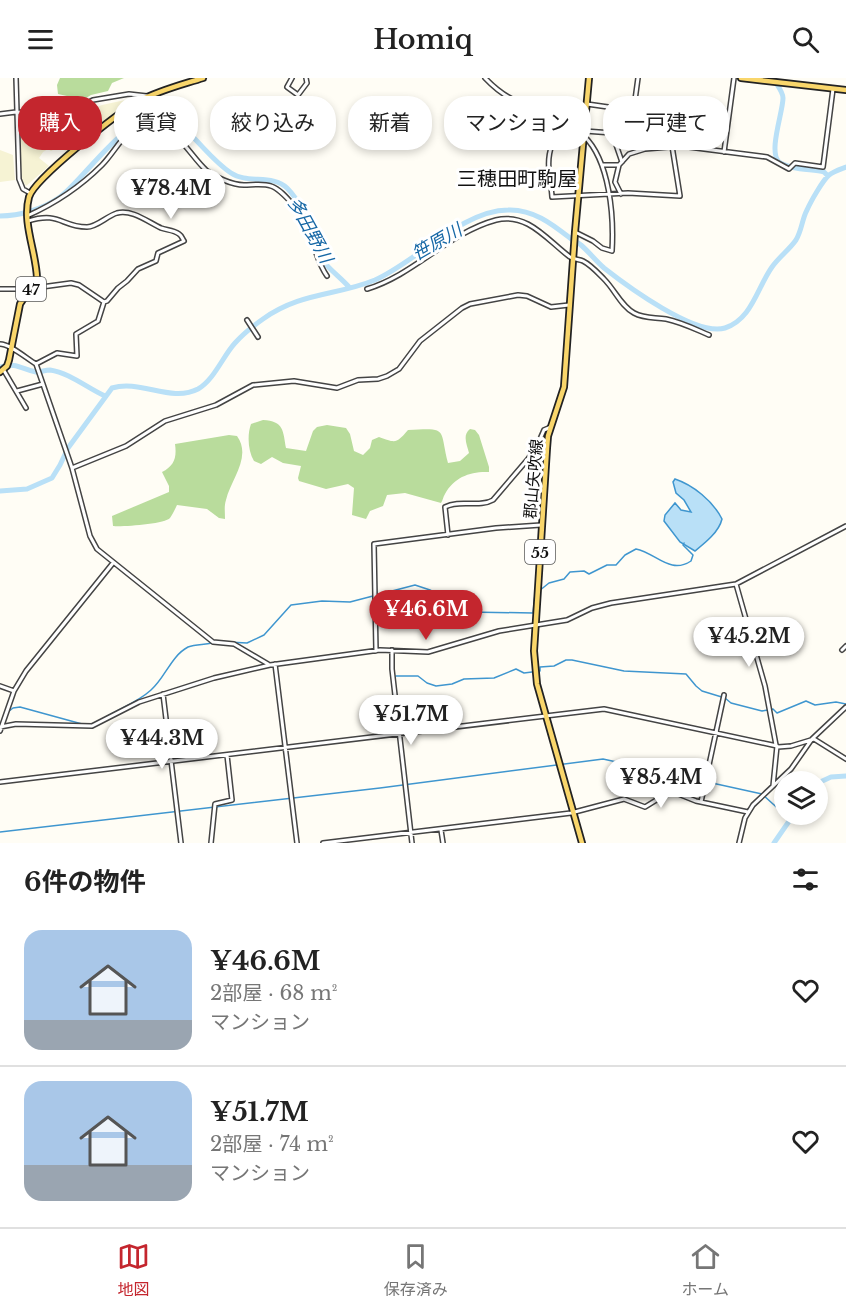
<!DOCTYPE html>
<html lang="ja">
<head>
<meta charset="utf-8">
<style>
	:root { --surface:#fff; --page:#f6f6f6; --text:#222; --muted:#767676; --line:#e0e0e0; --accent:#c4262e }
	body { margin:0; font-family:"Libre Baskerville","Noto Sans JP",serif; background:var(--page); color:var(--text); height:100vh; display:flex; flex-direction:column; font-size:22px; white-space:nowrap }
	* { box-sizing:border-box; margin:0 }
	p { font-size:20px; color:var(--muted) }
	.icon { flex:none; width:33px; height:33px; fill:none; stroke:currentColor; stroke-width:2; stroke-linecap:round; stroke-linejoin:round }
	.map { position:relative; height:765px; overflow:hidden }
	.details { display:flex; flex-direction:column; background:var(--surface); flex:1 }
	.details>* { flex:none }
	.top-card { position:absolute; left:18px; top:18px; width:810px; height:54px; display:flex; gap:12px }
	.controls { position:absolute; left:774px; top:693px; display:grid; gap:12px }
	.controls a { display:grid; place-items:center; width:54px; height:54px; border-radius:50%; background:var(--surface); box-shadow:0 3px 9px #0003; font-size:30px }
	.price { position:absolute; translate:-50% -51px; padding:0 14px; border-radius:21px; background:#fff; color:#222; font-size:20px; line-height:39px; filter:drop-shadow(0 2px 3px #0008) }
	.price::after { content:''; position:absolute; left:50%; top:36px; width:18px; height:14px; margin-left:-9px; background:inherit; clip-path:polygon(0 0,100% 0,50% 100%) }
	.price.selected { background:var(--accent); color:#fff }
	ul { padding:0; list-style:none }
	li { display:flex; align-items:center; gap:18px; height:150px; padding:0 24px }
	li+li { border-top:2px solid var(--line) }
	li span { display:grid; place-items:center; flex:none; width:168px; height:120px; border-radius:18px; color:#555 }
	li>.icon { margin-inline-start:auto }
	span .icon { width:72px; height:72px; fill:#fffc; stroke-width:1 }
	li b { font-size:26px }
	h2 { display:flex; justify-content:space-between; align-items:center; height:72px; padding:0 24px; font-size:26px }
	.tag { padding:0 21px; border-radius:24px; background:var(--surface); box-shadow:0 3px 9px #0003; font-size:21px; line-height:54px }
	.tag.selected { background:var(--accent); color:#fff }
	header { display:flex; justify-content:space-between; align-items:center; height:78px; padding:0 24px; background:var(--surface); font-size:27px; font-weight:600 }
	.dock { display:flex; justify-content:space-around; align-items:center; height:84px; border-top:2px solid var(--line); background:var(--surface); font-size:16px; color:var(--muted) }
	.dock a { display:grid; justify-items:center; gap:3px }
	.dock .selected { color:var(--accent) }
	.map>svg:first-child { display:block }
	.farmland { fill:#f6f3d4 }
	.forest { fill:#b9dc9c }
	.water { fill:#b9e0f7; stroke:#3f96cf; stroke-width:1.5 }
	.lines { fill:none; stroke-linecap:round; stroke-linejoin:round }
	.stream { stroke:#3f96cf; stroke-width:1.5 }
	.river { stroke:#b9e0f7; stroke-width:5 }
	.minor-casing { stroke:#444; stroke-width:6 }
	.major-casing { stroke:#222; stroke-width:8 }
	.minor { stroke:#fff; stroke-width:3 }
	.major { stroke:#f9d66b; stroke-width:4.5 }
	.labels { text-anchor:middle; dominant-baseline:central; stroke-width:6; stroke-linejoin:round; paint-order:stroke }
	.shield { fill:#fff; stroke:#585858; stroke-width:1.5 }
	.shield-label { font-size:15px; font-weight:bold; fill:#111 }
	.street-label { font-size:16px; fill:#111; stroke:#fff }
	.water-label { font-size:18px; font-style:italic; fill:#1768a6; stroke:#fff }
	.quarter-label { font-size:20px; fill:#111; stroke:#fff }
</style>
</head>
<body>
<header><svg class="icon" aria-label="menu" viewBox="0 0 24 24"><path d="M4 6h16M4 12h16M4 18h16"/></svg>Homiq<svg class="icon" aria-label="search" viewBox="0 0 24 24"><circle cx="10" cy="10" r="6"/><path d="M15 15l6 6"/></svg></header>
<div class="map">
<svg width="846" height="765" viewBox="0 0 846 765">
	<rect width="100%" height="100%" fill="#fffdf5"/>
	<!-- farmland -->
	<path class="farmland" d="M139,19l-39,29 -1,-11 -18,3 -3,-4 24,-9z
		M75,40l7,23 -15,11 -9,-5 -7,4 -3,-2 -5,3 -4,6 10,8 -23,20 -6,-9v-49l8,-6 7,6 13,1 11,-9z
		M0,72l13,5 2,25 -15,2z"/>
	<!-- forest -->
	<path class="forest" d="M60,0h64l-12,5 -4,8 -17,4 -17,10 -7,-9 -9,-2 -1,-9z
		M263,342c21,1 20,11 23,28l20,3 7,-20 4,-4 10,-2 19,3 4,6 4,17 9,4 7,-7 2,-8 7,-3c17,6 17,7 29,-7 41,-2 31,-2 40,33l12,-2 9,-8c-2,-8 -7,-18 1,-24l5,1 4,5 10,32v5c-18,-1 -35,5 -44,22 -2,3 -2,6 -4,9l-36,-10 -18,2 -4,11 -13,5 -4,8 -14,-4 2,-27 -6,-4 -22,5 -27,-8 -1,-3 3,-12 -18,-3 -11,-6 -11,7 -7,-3c-6,-10 -7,-26 -3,-37z
		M229,357l8,1c15,21 -6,43 -11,64 -2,6 -1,12 -1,19l-6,-1 -12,-9 -30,-4c-2,4 -4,9 -7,13 -5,6 -48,9 -57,8l-1,-10 57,-24v-6l-7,-14c12,-6 15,-14 13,-28z"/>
	<!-- water -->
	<path class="water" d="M675,401c18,6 38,22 47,40 -3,13 -17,24 -27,32l-15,-9 -16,-21 1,-6 10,-12 6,7 10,2 -7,-12 -8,-7 -3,-11z"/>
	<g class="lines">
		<!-- stream -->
		<path class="stream" d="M539,513l10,-8 15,-4 6,-7 14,-1 5,3 18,-9h9l9,-10 11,-6c20,4 34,26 55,12l2,-6 -10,-10 1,-2
			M228,564l19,1 17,-8 27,-30 31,-4 28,1 65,-17 15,5 38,22 65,1 2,-19
			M396,598h22l9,7 9,3 16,-2 12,-5 30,-1 22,-9 8,4 16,-2v-4l14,-1 12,-6h6l52,11 62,3 10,12 6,5 23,7 6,5 31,8 11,-2 4,4 29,-12 9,4 21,-3 10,2
			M8,634l5,-4 7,-1 62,17
			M106,639c15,-9 32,-15 45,-27 14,-12 20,-34 37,-43 8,-3 16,-2 24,-4
			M786,737l5,4
			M0,754l380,-44 223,-29 159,35 22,20"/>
		<!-- river -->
		<path class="river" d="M773,0c3,6 10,13 10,20 0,14 -15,54 -4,64 11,8 33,7 45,10l4,4
			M0,138c20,0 43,-7 60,-19 24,-17 76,-97 109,-79 24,13 39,40 62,55 16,11 42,1 56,15 14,14 21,34 28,52 2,7 4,15 8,21 7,9 18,17 26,26
			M0,289c17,-5 21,2 36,5 5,0 9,-2 14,-2 20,3 37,18 55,26
			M0,413l27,-2 25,-11 8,-13 8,-17 44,-60c28,-9 59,15 86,1 16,-9 25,-33 37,-46 8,-9 18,-17 28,-24 38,-27 73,-23 112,-39 41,-18 88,-70 133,-70 25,-1 44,14 62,28 3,3 8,4 11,7 8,7 15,16 23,23 23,18 92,69 121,60 27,-9 32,-40 47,-61 7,-10 17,-17 24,-27 6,-10 6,-21 11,-30 4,-9 16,-30 22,-35 5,-4 12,-6 17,-8
			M818,705l13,-6 15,-1
			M774,765l20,-29"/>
		<defs>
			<path id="minor" d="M16,0l3,101 4,10 7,4
				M292,0l-5,9 11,8 9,-12 -1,-5
				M485,0c33,35 59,28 100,42
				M638,0l-3,22 4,50
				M587,26l49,7
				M0,36l16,-2 38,2 22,-5 17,-9 36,-6 18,2
				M585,53l27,2 10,29
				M584,54l-16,2 -16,11c-7,18 -1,34 0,52l76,-4 52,3 -8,-50
				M612,55l9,-8 16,-1
				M724,74l10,-74
				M602,87h17
				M621,116l-6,-12 4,-17 10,-11 16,-5 36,-3 86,11 22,12 6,-6 28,4 10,-78
				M27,138c27,-12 54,-30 75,-51 12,-12 22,-33 37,-40 29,-14 49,29 67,45 9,7 26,15 38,15 8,0 19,-2 27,1 9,3 17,13 24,21 18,20 17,48 32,69
				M28,143c32,-10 33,6 59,6 10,0 20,-11 30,-14 15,-4 31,9 44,15 5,2 13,2 18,6 3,2 3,4 5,7l-26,12 -2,8 -18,8 -11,12 -9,7 -11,13 -3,1 -6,19 -22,13 1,22 -20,-3 -21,11
				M575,154l18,9 9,7 10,3c2,-34 -2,-90 -28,-115
				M0,211h27l44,-6 8,2 25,17
				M367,211c47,-14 81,-56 129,-69 32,-8 52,21 74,37 5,3 9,2 13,4 8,4 15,12 21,18 11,11 17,27 30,34 11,6 21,4 32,6 15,3 29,10 43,16
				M247,242l11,17
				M0,266c10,0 26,14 36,20l36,104 18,68 7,13 116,93 21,2 34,20
				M3,291l23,39
				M17,313l26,-7
				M72,390l54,-22 39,-25 51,-16 37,-20 41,-4 43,7 21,-8 20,-1 9,-3 12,-7 21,-28 42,-33 8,-4 48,-9 9,1 24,11 18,-2
				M448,457l-3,-28c15,-8 34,1 48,-7l35,-41 9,-13 7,-16 7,-3
				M736,506l29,102 11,59
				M392,572v19l20,174
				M842,572l4,-4
				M376,573l-2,-107 122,-16 45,-3
				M275,586l22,179
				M0,608l14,5
				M163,616l18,149
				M0,649l16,-3 76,2 47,-24 75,-24 56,-13 110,-15 48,2 71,-21 68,-11 25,-12 19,-5 125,-19 110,-58
				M0,653l14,-40 12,-20 87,-108
				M778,669l13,-1 23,-7 32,20
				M0,704l604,-73 173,37 -4,40
				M701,724l23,-107
				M441,752l2,13
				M211,765l4,-39 17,-4 -5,-45
				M323,765l248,-30 53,-14 21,8 26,-16 25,10 52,11
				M739,765l6,-25 8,-13 38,-36 21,-30 34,-32"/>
			<path id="major" d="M741,0l105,12
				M0,294l7,-6 2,-6 11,-56 17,-26c-1,-27 -15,-55 -8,-81 6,-19 90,-85 110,-96 21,-11 42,-16 64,-23
				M582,765l-45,-159 -3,-33 13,-203 1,-12 16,-49 11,-155 14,-154"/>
		</defs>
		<!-- minor casing -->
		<use href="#minor" class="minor-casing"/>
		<!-- major casing -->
		<use href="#major" class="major-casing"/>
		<!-- minor -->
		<use href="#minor" class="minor"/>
		<!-- major -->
		<use href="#major" class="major"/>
	</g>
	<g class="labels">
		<!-- shield labels -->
		<g class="shield">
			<rect x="16" y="199" width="30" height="24" rx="4.5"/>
			<rect x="525" y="462" width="30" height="24" rx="4.5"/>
		</g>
		<g class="shield-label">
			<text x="31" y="211">47</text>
			<text x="540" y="474">55</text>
		</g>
		<!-- street labels -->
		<g class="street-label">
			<text transform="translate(533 401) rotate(-85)">郡山矢吹線</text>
		</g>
		<!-- water labels -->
		<g class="water-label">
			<text transform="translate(310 152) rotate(61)">多田野川</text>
			<text transform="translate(437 164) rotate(-30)">笹原川</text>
		</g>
		<!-- quarter labels -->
		<g class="quarter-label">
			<text x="517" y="101">三穂田町駒屋</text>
		</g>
	</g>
</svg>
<div class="controls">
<a><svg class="icon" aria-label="layers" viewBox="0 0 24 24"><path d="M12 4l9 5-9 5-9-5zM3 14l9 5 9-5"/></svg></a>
</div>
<b class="price" style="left:171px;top:142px">¥78.4M</b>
<b class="price selected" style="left:426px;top:563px">¥46.6M</b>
<b class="price" style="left:749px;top:590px">¥45.2M</b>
<b class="price" style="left:411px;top:668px">¥51.7M</b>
<b class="price" style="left:162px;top:692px">¥44.3M</b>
<b class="price" style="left:661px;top:731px">¥85.4M</b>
<div class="top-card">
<a class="tag selected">購入</a>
<a class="tag">賃貸</a>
<a class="tag">絞り込み</a>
<a class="tag">新着</a>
<a class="tag">マンション</a>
<a class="tag">一戸建て</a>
</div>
</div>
<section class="details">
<h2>6件の物件<svg class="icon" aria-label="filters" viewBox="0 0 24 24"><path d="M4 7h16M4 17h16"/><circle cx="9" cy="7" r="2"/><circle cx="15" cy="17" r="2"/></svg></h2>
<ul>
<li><span style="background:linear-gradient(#a9c7e8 75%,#9aa5b1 0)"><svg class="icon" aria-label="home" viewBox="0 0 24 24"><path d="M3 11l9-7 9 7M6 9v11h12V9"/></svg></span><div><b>¥46.6M</b><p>2部屋 · 68 m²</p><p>マンション</p></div><svg class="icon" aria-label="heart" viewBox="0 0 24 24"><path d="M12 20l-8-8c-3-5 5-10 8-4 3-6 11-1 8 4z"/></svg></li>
<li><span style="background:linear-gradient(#a9c7e8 70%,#9aa5b1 0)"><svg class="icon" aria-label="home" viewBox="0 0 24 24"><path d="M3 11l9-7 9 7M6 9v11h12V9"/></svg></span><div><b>¥51.7M</b><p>2部屋 · 74 m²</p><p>マンション</p></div><svg class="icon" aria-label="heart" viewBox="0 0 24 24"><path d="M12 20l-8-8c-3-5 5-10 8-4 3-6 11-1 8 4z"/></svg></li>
</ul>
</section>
<nav class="dock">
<a class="selected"><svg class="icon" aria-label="map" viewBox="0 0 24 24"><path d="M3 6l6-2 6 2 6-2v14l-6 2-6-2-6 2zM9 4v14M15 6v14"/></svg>地図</a>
<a><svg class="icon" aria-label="saved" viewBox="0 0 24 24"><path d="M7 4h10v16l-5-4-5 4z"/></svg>保存済み</a>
<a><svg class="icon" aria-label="home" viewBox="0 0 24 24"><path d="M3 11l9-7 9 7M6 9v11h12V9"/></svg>ホーム</a>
</nav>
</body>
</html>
